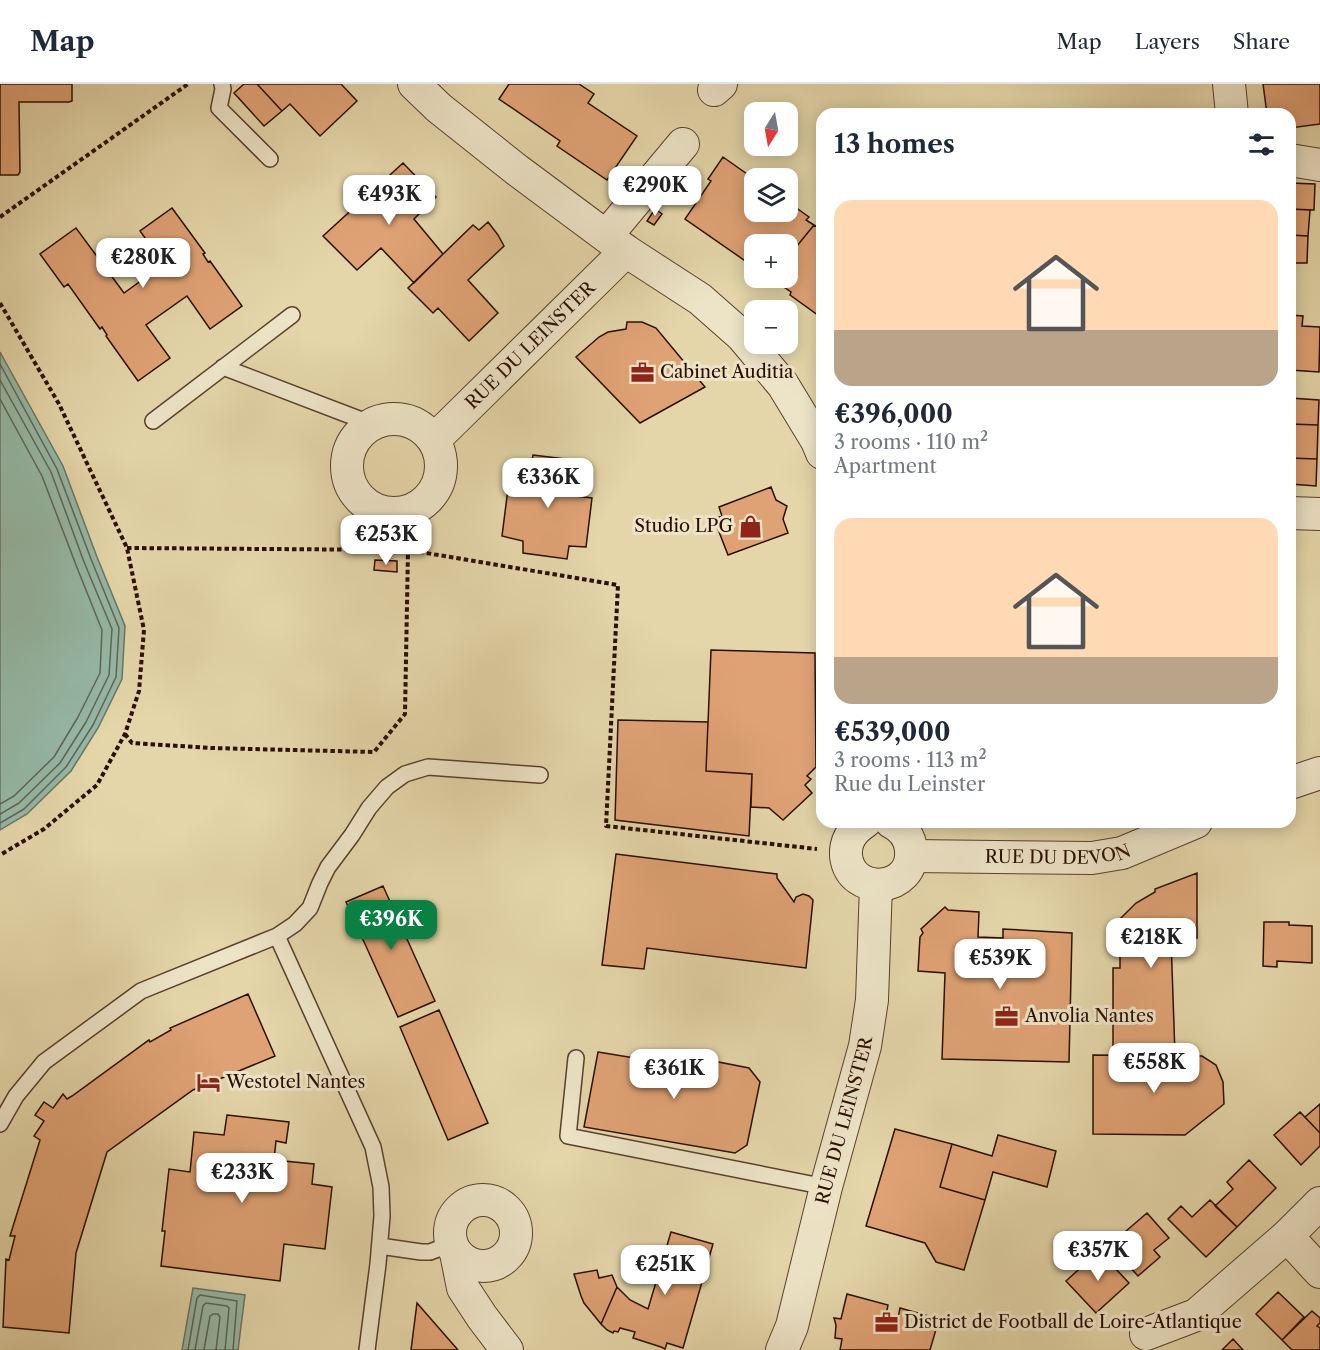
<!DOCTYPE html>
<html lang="en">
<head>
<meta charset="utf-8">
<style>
	:root { --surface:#fff; --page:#f6f6f7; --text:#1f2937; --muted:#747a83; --line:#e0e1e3; --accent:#0b8043 }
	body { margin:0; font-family:"Libre Caslon Text",serif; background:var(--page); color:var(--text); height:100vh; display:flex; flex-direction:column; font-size:22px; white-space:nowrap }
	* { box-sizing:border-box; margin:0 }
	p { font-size:20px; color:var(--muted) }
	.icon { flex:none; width:33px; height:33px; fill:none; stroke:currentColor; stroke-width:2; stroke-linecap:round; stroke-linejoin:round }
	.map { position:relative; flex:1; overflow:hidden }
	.panel { position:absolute; left:816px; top:24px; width:480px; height:720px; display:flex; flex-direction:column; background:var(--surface); border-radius:18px; box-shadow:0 3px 15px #0003 }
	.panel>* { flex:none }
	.needle { width:39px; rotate:191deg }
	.fabs { position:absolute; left:744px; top:18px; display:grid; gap:12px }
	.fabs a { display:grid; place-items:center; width:54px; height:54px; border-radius:12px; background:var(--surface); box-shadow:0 3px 15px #0003; font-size:30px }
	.price { position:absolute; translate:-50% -51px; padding:0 14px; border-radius:12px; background:#fff; color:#222; font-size:20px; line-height:39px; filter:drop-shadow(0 2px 3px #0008) }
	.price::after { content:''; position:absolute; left:50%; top:36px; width:18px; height:14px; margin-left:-9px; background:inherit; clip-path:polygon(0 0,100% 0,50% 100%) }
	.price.active { background:var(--accent); color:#fff }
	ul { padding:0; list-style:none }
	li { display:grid; align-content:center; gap:12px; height:318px; padding:0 18px }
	li span { display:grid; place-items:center; height:186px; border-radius:18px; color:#555 }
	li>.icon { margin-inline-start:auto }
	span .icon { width:108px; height:108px; fill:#fffc; stroke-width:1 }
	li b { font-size:26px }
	h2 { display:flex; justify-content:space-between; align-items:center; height:72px; padding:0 18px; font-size:26px }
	header { display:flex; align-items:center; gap:36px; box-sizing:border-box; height:84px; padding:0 30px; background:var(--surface); border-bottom:2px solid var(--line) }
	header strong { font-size:28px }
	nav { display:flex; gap:33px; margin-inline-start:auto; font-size:21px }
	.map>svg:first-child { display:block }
	.water { fill:#95b9a7; stroke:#6a7565; stroke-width:1.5 }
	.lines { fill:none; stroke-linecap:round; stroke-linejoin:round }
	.shore { stroke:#606454; stroke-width:1.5 }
	.building { fill:#dfa274; stroke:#2a0e02; stroke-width:1.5 }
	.service-casing { stroke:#58402c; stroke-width:18 }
	.minor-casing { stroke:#58402c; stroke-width:34 }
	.path { stroke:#2a0e02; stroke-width:4; stroke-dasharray:4.5 3; stroke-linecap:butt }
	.service { stroke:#ede4c7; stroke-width:15 }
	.minor { stroke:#ede4c7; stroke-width:32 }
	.labels { text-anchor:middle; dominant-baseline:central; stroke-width:6; stroke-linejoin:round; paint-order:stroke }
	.street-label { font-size:18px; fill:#2a0e02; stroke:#ede4c7 }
	.poi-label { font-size:18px; fill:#2a0e02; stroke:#ede4c7; text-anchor:start }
</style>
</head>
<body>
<header>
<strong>Map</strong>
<nav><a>Map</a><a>Layers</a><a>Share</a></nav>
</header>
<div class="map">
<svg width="1320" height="1266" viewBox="0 0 1320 1266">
	<rect width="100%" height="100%" fill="#e4d6a9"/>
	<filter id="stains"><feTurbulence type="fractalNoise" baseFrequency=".00333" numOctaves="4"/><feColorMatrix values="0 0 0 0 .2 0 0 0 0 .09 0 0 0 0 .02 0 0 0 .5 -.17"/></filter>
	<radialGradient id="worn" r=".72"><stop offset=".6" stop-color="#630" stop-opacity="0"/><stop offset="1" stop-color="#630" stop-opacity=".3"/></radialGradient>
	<!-- water -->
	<path class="water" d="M0,268l63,114 34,91 28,69 -3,53 -24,49 -27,43 -44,43 -27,16z
		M193,1204l52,7 -7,55h-56z"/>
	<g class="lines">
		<!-- shore -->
		<path class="shore" d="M0,280l57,105 34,90 28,69 -3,49 -23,48 -27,42 -42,42 -24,14
			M0,296l51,92 33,90 28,67 -3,46 -23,47 -26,41 -41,40 -19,11
			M0,315l42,77 34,89 26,65 -2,43 -22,44 -24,40 -40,39 -14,8
			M188,1266l9,-52 3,-3 37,6 -4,49
			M195,1266l8,-44 3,-3 21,3 2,2 -4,42
			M204,1266l6,-34 3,-2h5l2,3 -4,33"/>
	</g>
	<!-- building -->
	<path class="building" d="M0,0h72v17l-3,1h-50l1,70 -2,3h-18z
		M244,0h13l25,27 -18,15 -30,-33z
		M257,0h84l16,17 -37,35 -30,-32 -8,7z
		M509,0h70l15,10 -6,9 49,33 -30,44 -50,-34 3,-5 -61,-42z
		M1263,0h57v40l-30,4v-14h-23z
		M723,73l31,22v33h34v-10l21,15 -3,3 8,5 -26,32v-13h-34v23l-69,-48 26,-38 -3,-2z
		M403,79l33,34 -22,22 29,35 -29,29 -33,-35 -24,22 -34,-34z
		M1290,99l25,1 -1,26 -24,-1z
		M172,124l33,45 -2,1 5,8 2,-1 32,45 -32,23 -23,-33 -41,29 24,33 -32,23 -32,-45 1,-1 -5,-8 -2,2 -32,-45 -4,3 -24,-33 36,-26 48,65 40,-29 -24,-33z
		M655,125l7,5 -8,11 -7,-4z
		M1290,125l20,1 -2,26 -18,-1z
		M488,138l10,13 6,11 -36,34 30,33 -29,28 -31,-33 -5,5 -25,-25 65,-63 6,5z
		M814,141l8,5v88l-32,-23 1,-3 -20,-14h17v-21z
		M1290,151l18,1 -1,27h-17z
		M1290,231l13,1 -1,10 18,1 -1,45 -29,-2z
		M627,238h15l14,6 49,59 -65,36 -64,-66 23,-20 9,-5 18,-3z
		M1290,314l29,2 -1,25 -28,-1z
		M1290,340l28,1 -1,34 -27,-1z
		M533,371l48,6 -5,35 16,2 -6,49 -17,-1 -2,13 -44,-6v-12l-21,-5 7,-55 19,3z
		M1290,374l27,1 -1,27 -26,-2z
		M771,403l5,13 11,6 -4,13 5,14 -60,22 -14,-36 8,-3 -3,-9z
		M375,476l22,1v11l-23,-2z
		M711,566l104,3 1,114 -9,9 4,3 -6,6 7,8 -29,27 -14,-12 -18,-1 1,-33 -46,-3z
		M618,636l90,2 -2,49 46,3 -3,62 -134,-16z
		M616,770l161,20v4l17,24 2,-5 7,-3 6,2 4,4 -7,68 -159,-20 -3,21 -42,-4z
		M1197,789v65h-26l4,117h-62v-87h7v-31h-7v-5l7,-13 16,-16 19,-11v-3z
		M383,802l52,115 -37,16 -52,-115z
		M945,823l3,3 31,2 -1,25 25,1v-9l69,4 -3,129 -127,-3 3,-86 -27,-2 2,-34 3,-4 -2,-4z
		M1264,838h25v3l23,1v37l-35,-2v6l-14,-1z
		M248,910l27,62 -82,34 -86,62 -31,101 -7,80 -66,-6 3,-68 3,1 6,-24h-5l30,-96 -6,-4 10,-15 -9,-6 9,-13 9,6 10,-14 4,5 5,-3 77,-56 1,2 21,-12 -1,-2z
		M439,926l49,113 -40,17 -48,-113z
		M598,968l67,11 2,-11 82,16 11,14 -13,63 -12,8 -151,-26z
		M1093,971l109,1 14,9 7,17 1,22 -39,31 -92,-1z
		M1320,1020v29l-15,-16z
		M1300,1028l20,21v13l-19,19 -27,-30z
		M227,1031l62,7 -3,21 -10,-2 -2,19 40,4 -2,20 20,3 -7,62 -41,-5 -4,37 -119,-15 4,-35h-3l7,-62 21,3 4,-40 30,3z
		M895,1045l57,15 -12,43 45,13 -21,70 -28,-8 -11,-19 -59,-17z
		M998,1051l58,16 -9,36 -54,-15 -8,28 -45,-13 12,-43 40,12z
		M1249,1076l27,28 -39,39 -22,-21 18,-17 -6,-7z
		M1210,1116l27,27 -31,30 -38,-38 13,-13 11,11z
		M1147,1129l22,25 -15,12 6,7 -22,19 -21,-23 8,-8 -6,-8z
		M671,1148l42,12 -30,104 -16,-5 -2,6 -4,-2 -28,-9 2,-6 -15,-4 -2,4 -4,-1 -1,2 -6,-3 -6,-6 16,-37 13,13 18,9z
		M1099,1167l30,32 -33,30 -30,-32z
		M597,1186l2,8 13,-3 5,12 -16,37 -17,-21 -3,-7 -7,-22z
		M1278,1208l26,25 -22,23 -26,-26z
		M847,1210l41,11 -2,10 12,3 2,-10 39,11 -9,31h-90l2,-11 -7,-1 1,-13 -2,-7 7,1z
		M417,1219l41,47h-47z
		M1312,1227l8,7v5l-3,3 3,2v22h-28l-10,-10z
		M1233,1255l10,11h-21z"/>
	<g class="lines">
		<defs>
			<path id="service" d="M222,0l1,5 -4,19 51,51
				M223,283l149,57
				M153,337l139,-106
				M277,852l18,-12 15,-16 10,-25 8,-16 24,-32 17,-27 18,-21 18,-13 23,-7 112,8
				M576,974l-8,78 258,51
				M0,1040l16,-28 28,-34 97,-71 136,-55 96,211 8,40 1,29 -4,48 -11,86
				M380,1162l41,6h9l21,-8"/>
			<g id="minor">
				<path d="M414,0l25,24 78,62 109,81 74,48 42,37 41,49 34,56 5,12"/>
				<path d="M1229,0l3,30"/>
				<path d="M714,6l7,-6"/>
				<path d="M1290,76l30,5"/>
				<path d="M607,151l76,-91"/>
				<circle cx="394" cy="382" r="47"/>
				<path id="s1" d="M434,356l192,-189"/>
				<path d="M1290,429l30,1"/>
				<path d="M1290,699l30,-10"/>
				<path d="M865,738c-12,8 -20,18 -19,34 5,42 69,36 65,-6 -1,-13 -8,-22 -20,-28"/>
				<path id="s2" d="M912,772l180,2 30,-5 74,-31"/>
				<circle cx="483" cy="1149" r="33"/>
				<path d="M1287,1152l33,36"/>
				<path d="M456,1169l7,35 19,29 25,33"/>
				<path d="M1146,1250l50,-19 91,-79 33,-33"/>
				<path id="s3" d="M782,1266l10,-24 34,-139 39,-141 7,-46 4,-115"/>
			</g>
		</defs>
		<!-- service casing -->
		<use href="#service" class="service-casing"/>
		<!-- minor casing -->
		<use href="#minor" class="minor-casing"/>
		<!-- path -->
		<path class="path" d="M0,133l188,-133
			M0,219l59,101 68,144 17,82 -5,61 -14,43 -28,51 -53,44 -44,26
			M127,464l281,2 210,35 -12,241 211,23
			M125,650l7,9 79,5 163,4 31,-38 3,-164 -2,-39"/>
		<!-- service -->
		<use href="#service" class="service"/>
		<!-- minor -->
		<use href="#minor" class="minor"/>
	</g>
	<!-- icons -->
	<defs>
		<symbol id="office-bare" viewBox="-9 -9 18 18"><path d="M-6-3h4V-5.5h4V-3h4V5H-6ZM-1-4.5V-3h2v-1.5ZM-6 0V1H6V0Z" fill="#8f2418" stroke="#ede4c7" stroke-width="2.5" paint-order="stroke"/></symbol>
		<symbol id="shop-bare" viewBox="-9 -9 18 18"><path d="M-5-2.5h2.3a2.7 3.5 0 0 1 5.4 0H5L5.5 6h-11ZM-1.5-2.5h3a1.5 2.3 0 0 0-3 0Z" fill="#8f2418" stroke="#ede4c7" stroke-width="2.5" paint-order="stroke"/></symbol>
		<symbol id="hotel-bare" viewBox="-9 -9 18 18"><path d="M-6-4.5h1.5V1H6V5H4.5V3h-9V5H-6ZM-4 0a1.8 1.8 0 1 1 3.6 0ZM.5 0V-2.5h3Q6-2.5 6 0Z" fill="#8f2418" stroke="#ede4c7" stroke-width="2.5" paint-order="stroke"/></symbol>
	</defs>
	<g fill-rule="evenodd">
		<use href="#office-bare" x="626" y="272" width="33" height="33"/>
		<use href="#shop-bare" x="734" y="426" width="33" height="33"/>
		<use href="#office-bare" x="990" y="916" width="33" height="33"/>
		<use href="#hotel-bare" x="192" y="982" width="33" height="33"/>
		<use href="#office-bare" x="870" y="1222" width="33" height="33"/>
	</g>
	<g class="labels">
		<!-- street labels -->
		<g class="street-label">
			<text stroke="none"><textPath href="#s1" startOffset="135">RUE DU LEINSTER</textPath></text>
			<text stroke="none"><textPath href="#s2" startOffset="146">RUE DU DEVON</textPath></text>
			<text stroke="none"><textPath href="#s3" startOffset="238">RUE DU LEINSTER</textPath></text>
		</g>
		<!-- poi labels -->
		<g class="poi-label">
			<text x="660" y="288">Cabinet Auditia</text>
			<text x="733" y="442" text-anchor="end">Studio LPG</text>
			<text x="1025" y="932">Anvolia Nantes</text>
			<text x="226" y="998">Westotel Nantes</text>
			<text x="904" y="1238">District de Football de Loire-Atlantique</text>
		</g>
	</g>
	<rect width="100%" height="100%" filter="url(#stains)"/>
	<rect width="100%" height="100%" fill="url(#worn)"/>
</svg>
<div class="fabs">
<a><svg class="needle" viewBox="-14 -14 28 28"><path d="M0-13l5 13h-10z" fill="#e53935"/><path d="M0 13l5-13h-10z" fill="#747a83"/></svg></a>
<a><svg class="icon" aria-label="layers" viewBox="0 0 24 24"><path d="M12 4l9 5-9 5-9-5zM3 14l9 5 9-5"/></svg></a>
<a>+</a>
<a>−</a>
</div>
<b class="price" style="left:655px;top:133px">€290K</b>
<b class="price" style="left:389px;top:142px">€493K</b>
<b class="price" style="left:143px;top:205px">€280K</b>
<b class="price" style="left:548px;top:425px">€336K</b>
<b class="price" style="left:386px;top:482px">€253K</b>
<b class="price active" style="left:391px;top:867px">€396K</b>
<b class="price" style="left:1151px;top:885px">€218K</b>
<b class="price" style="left:1000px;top:906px">€539K</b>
<b class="price" style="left:1154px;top:1010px">€558K</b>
<b class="price" style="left:674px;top:1016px">€361K</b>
<b class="price" style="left:242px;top:1120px">€233K</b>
<b class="price" style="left:1098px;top:1198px">€357K</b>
<b class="price" style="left:665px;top:1212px">€251K</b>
<section class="panel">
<h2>13 homes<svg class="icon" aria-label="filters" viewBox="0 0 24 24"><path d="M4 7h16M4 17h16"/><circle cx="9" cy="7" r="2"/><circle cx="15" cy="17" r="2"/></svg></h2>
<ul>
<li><span style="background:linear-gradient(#ffd9b3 70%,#b9a48a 0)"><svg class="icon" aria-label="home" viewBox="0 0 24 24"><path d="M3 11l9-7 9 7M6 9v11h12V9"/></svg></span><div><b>€396,000</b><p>3 rooms · 110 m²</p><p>Apartment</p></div></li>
<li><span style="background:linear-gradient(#ffd9b3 75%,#b9a48a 0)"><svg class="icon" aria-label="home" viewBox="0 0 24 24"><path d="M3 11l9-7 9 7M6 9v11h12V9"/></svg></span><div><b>€539,000</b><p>3 rooms · 113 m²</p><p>Rue du Leinster</p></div></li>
</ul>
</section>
</div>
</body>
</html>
